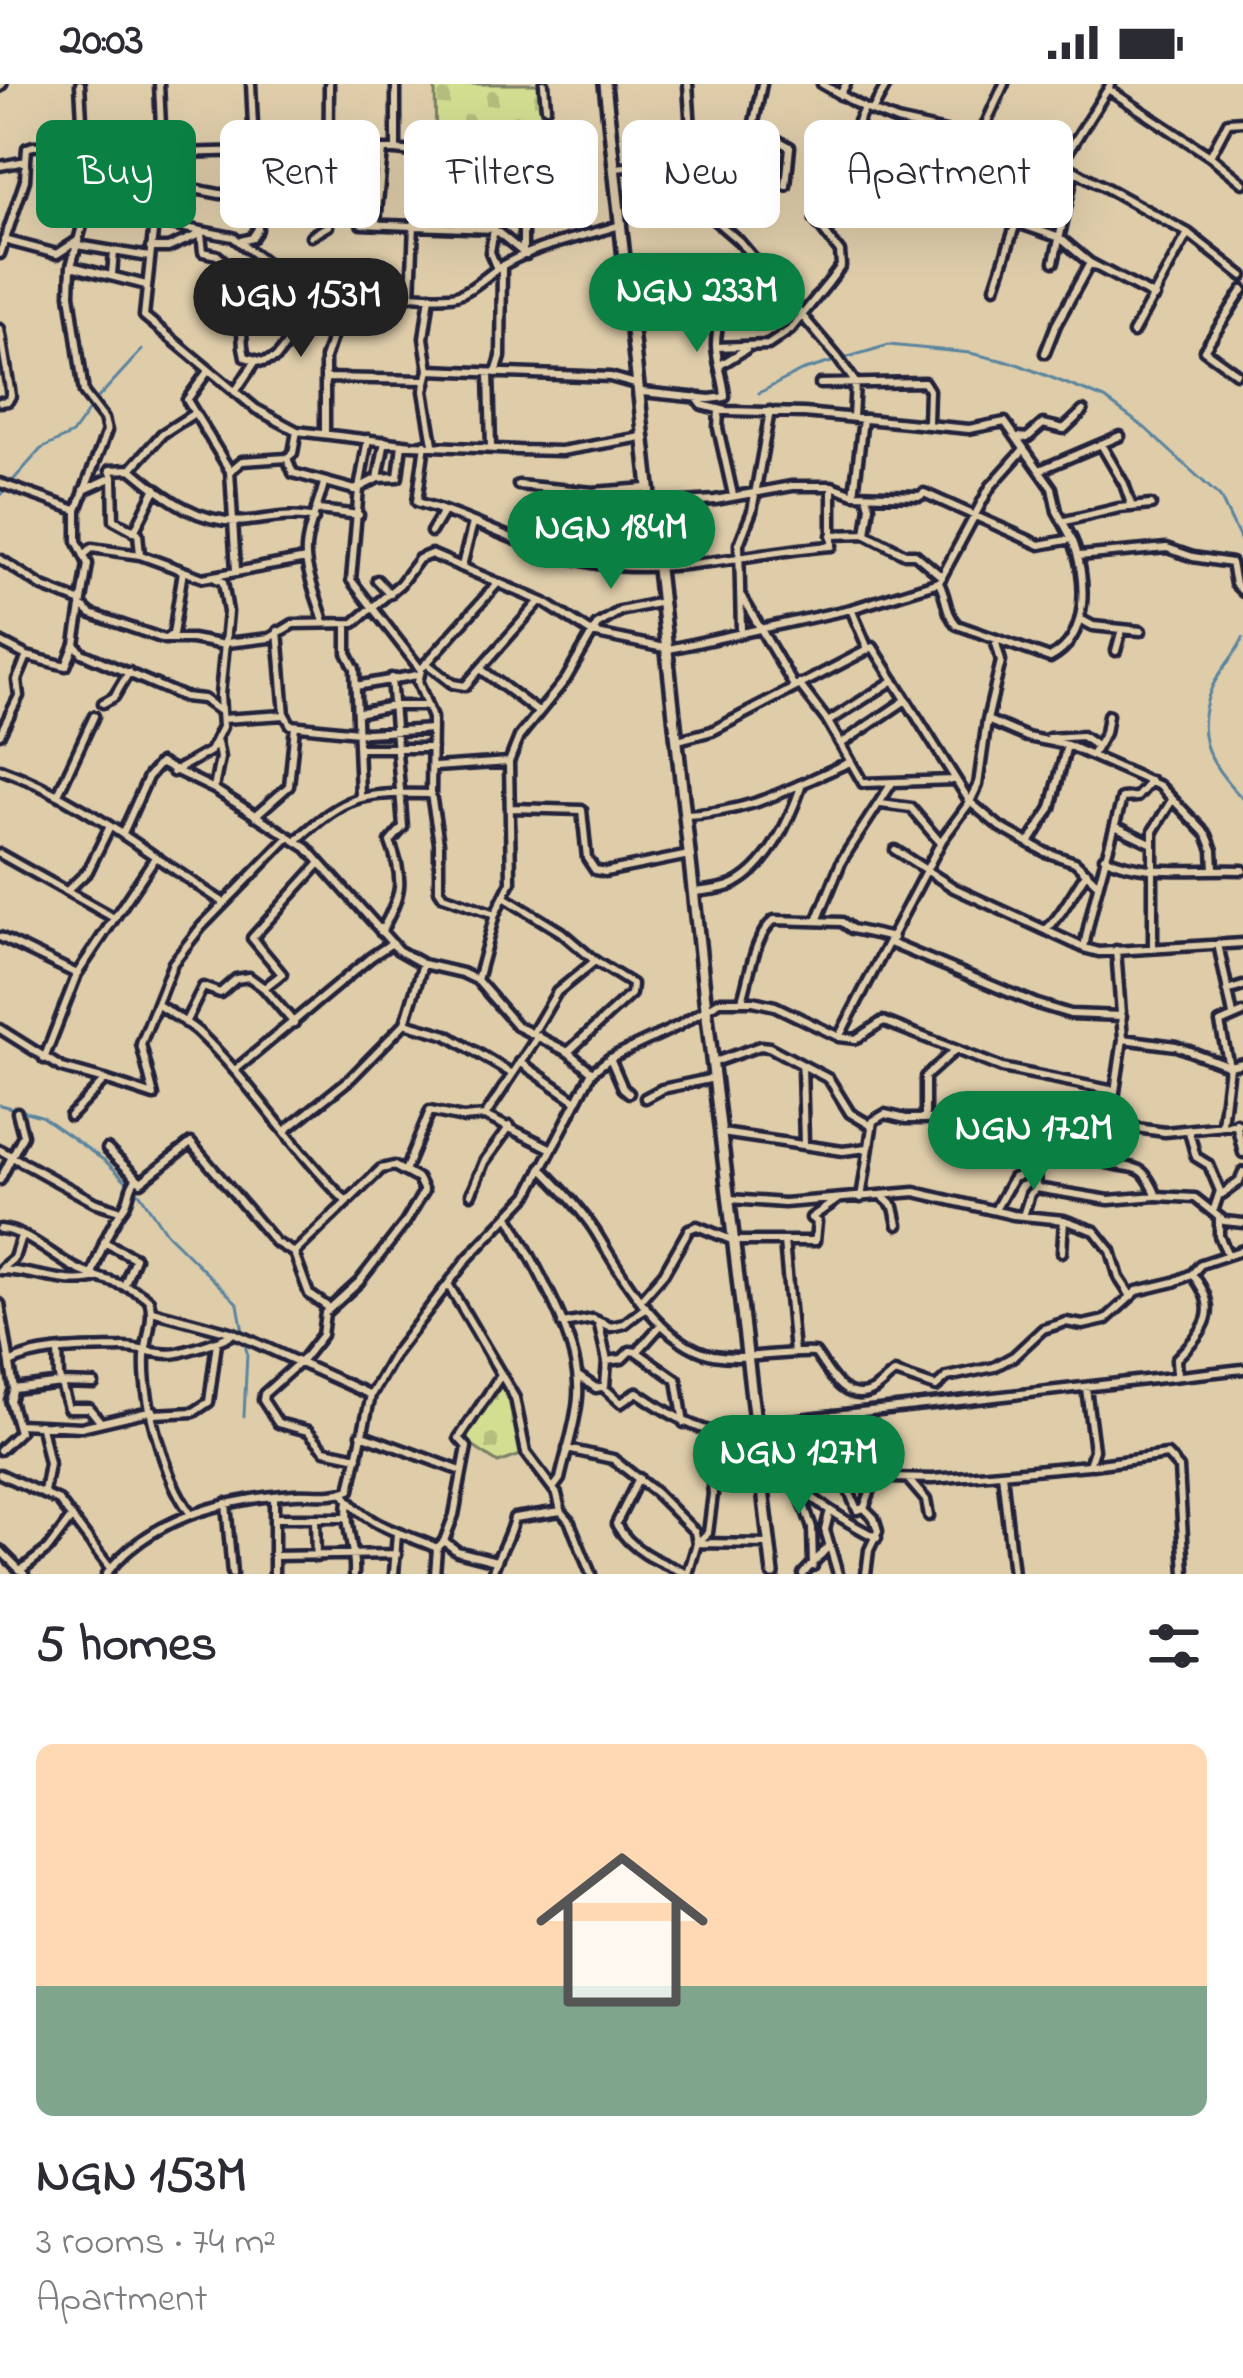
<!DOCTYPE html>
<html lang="en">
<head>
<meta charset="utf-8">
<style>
	:root { --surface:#fff; --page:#f2f2f3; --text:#2b2b33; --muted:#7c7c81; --accent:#0b8043 }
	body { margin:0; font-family:"Indie Flower",sans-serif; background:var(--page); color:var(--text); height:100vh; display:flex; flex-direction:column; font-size:45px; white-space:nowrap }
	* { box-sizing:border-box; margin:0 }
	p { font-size:39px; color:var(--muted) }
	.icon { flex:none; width:66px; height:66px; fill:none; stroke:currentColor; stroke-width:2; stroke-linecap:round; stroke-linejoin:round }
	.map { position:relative; height:1490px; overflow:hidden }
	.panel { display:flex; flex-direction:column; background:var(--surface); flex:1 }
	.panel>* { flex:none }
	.guide { position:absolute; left:36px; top:36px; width:1173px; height:108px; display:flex; gap:24px }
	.price { position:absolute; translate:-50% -102px; padding:0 27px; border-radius:42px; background:var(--accent); color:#fff; font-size:39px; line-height:78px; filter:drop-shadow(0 3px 6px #0008) }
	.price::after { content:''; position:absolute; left:50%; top:72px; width:36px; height:27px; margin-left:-18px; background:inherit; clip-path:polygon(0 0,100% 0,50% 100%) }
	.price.current { background:#222; color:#fff }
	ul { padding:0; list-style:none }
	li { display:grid; align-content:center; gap:24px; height:636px; padding:0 36px }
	li span { display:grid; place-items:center; height:372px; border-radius:18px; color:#555 }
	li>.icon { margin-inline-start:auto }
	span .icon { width:216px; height:216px; fill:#fffc; stroke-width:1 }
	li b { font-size:51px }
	h2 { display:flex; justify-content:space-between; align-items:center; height:144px; padding:0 36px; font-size:51px }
	.pill { padding:0 42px; border-radius:18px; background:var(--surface); box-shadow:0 12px 48px #0002; font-size:42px; line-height:108px }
	.pill.current { background:var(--accent); color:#fff }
	.status { display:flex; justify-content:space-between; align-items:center; height:84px; padding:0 60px; background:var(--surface); direction:ltr }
	.status svg { height:33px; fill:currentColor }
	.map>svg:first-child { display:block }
	.cemetery { fill:url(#cemetery-stones); stroke:#7a8066; stroke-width:3 }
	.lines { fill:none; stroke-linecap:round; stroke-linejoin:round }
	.stream { stroke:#5a849f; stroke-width:3 }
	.street-casing { stroke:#22223b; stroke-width:15 }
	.secondary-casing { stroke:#22223b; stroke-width:18 }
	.street { stroke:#dfcdaa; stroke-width:6 }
	.secondary { stroke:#dfcdaa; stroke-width:9 }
</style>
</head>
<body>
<div class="status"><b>20:03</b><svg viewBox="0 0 49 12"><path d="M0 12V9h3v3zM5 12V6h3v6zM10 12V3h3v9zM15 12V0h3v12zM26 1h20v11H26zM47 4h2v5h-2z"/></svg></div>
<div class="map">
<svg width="1243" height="1490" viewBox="0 0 1243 1490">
	<defs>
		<pattern id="cemetery-stones" width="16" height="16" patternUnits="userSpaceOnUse" patternTransform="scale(3)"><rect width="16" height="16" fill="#d3de91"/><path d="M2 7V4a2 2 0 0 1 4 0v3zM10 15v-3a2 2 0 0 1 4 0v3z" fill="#b5be7e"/></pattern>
	</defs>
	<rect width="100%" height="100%" fill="#dfcdaa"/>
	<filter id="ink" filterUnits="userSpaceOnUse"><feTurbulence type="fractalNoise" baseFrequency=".00833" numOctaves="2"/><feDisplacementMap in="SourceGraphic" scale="24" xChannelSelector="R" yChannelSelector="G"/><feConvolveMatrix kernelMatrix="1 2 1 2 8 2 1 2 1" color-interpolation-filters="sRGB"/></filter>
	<g filter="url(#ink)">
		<!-- cemetery -->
		<path class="cemetery" d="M435,0h103l3,30 -13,38 -92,-1z
			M500,1297l14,19 10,54 -26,9 -38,-25z"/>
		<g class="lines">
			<!-- stream -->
			<path class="stream" d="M759,309l42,-22 88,-26 81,8 47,11 88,35 40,29 75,69 23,48
				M0,411l41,-46 31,-15 25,-35 45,-49
				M1243,554c-8,18 -23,32 -31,49 -21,49 -2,78 31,112
				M0,1021l41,11 64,45 35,33 26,39 72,71 9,50 -3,62"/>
			<defs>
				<path id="street" d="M159,0l3,64 -18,168 112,93 41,22 115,14 106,5 43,1 81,-14
					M396,0v66
					M544,0l2,23
					M688,0l5,77 10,49 36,31 99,117 17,24 -2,35
					M822,0l42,24 33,13 124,28 40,14 127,70 55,43
					M0,3l2,-3
					M1108,5l102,67 33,27
					M840,11l6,-11
					M872,27l15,-27
					M753,43l37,20 -4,39
					M925,47l-23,62 33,12 65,12 60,21 30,25 65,34
					M979,55l25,-55
					M162,64l12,5 79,-2
					M327,66h69l67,8 16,6 36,-4 5,4 3,36
					M1210,72l18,-34 15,-1
					M1061,79l50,-79
					M0,82l26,-5 1,-13 6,-2 52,-2
					M615,84l78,-7
					M86,94l87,7 47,9h37
					M257,105l9,-11 13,-4 28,16 19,17 30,5 5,12 133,5 32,26
					M737,109l7,-46 9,-20 9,-43
					M154,138l79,15 41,32
					M376,139l7,-72
					M431,141l7,-17 1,-48 4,-5
					M480,144l-6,-14 1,-20 38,-1 10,7v52
					M494,145l-4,23 7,17
					M201,150l2,18 14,3 37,33
					M311,152l17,-10 1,-142
					M4,156l53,14 20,-13
					M241,157l11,-3 6,-9 -7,-145
					M78,161l71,12
					M150,164h18l34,-15
					M0,170l25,-74 1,-19
					M1054,178l20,-90
					M71,182l75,19
					M112,190l2,-22
					M995,203l21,-64
					M254,204c-11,19 -15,47 -9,69l18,5 13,-4 10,-13 18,-43
					M254,204l10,-4 39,18
					M411,212l3,-72
					M430,212l-6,42 5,32 -5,21 9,53
					M631,214l80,1c14,17 4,28 5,48 1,17 8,32 9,50l-15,2 -68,-7
					M314,221c42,-26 88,-5 136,-9 17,-1 32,-17 47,-27 35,-23 83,-31 123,-44
					M315,221l25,9
					M0,245l11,67 -3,5 -8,1
					M1133,249l55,-100
					M716,263l52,-2 22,-15 39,-48 12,-16 -1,-14 -25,-32 49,-112
					M1045,269l11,-28 34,-62
					M722,280l24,-15
					M429,286l181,7 29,8
					M208,287l-21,29 43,71 6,99
					M489,289l2,74
					M496,289l5,-16 1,-91
					M1236,289l-32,-23 39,-60
					M325,294l100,2
					M820,300l104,-2 5,8 -1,32
					M235,308l20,-30
					M696,313l6,8 24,6 78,2 165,16 36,-7 47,66 5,23 14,26
					M719,326l-1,18 15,67
					M325,349v-75l15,-44 -2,-22
					M1019,353l8,1 16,-14 21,5 19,-18
					M368,355l-9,50 -8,91 70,90 -3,12 14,36 -1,76 8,49v47l4,6 52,18
					M425,360l-8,58c59,17 114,50 175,61 79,14 162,-12 240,-17v-60
					M1102,362l22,38 8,23
					M287,374l6,15 62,17 23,-12 20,-1 4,-33
					M131,385l31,-35 31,-20
					M1040,386l80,-34
					M230,387l12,-10 45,-3 6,-5 4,-22
					M113,394l1,42 24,13 2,22
					M378,394l7,-37
					M0,399l76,27
					M324,399c-5,22 -20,53 -18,74 1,20 13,45 18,65
					M518,401l75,7 55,-4
					M84,406l29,-13 -3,-7 21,-1c35,29 69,57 117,52 21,-2 46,-8 66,-2
					M593,408l5,38 -1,34
					M854,410l9,-75
					M653,420l62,-4 77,-14h40l22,8 66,2 4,-3 116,52 32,-6c15,36 19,98 -22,119l-93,-33c-12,-12 -10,-28 -18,-42
					M319,426l40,5
					M1065,437l54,-13 32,-3
					M134,448l22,-44
					M431,448l12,-20
					M866,450l4,-28 -3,-9
					M831,451l35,-1 39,20h10l27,23
					M85,470l7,-6 48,7 63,23 103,-19
					M1079,472l88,-8 26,9 38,6 4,21 8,8
					M0,475l43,28 36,14
					M462,482l11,-43
					M377,496l13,14
					M939,498l51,-95 33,-37
					M742,513l52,89
					M81,521l10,9 73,25h28l33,6
					M851,525l17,40
					M1080,535l13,7 48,5
					M347,541v28l8,16 5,126
					M278,547l7,84
					M741,547l-2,-87 13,-33 18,-100
					M167,554l6,-4 10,-63
					M0,558l27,14 39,10 9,-22 13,-80 -11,-23v-31l30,-79 -3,-12 -20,-26 -14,-99 1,-28 16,-58 -7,-124
					M226,559l44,-5 23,-14 61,-1 46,-39 19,-25 12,-5 114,49 47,30 77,16 182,-40 88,-27
					M75,560l7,9 102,44 19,2 17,12
					M1116,567l6,-22
					M426,579l27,21 12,2 75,-85
					M424,582l73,-82
					M482,586l56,42
					M799,600l29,38 35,61 91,-3
					M356,602l61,-11
					M103,619l11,-6 15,-25
					M357,629l35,-7h33
					M222,635l63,-4 6,10 76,8 65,-4
					M987,636l40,17 40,8 93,41 47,49 6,15 1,19
					M828,638l66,-42
					M0,650l19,-38 -2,-16 10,-24
					M1049,654l33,-2 14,10
					M678,656l34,-9 161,-84 97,155 30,25 45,25 30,10 22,21
					M841,660l65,-44
					M359,664h73
					M1092,671l13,-22 3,-18
					M435,683l74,-5
					M0,685c82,29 150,87 223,133
					M173,688l37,-21 12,-24 -2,-32 8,-83 -5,-30 -8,-4
					M214,704l6,-30 -3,-16
					M58,710l36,-78
					M881,720l30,4 28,33
					M511,724l71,2 5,48 8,12 10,2 84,-17
					M686,731c70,-4 101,-26 162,-52
					M255,732l34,-30 6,-60
					M1117,743l36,17
					M123,749l25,-56 12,-14 54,26 93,59 91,102 25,14 39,9 15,7 40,46 51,26 24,20
					M296,757c52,-48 66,-48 135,-47
					M1029,759l22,-35 16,-63
					M895,766l59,38 130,60 15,4 144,-9
					M0,770l114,64
					M1104,773c42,20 92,11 139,13
					M69,805l19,-18 21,-43
					M695,808c12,-2 27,-2 39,-8 34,-17 55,-63 67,-97
					M504,813l57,35 34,29 37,23 -1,10 -63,58
					M817,837l25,-61 50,-77
					M1045,846c14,-9 30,-42 42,-58
					M381,848c21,-38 24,-51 9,-90l13,-15 -12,-149
					M0,853l77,37
					M890,859l147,61 33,10 52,2
					M1218,860l15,71
					M1084,864c9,-52 26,-101 38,-150l15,-1 14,-16
					M1153,864v-117l19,-31
					M1116,866l7,89 -9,59 -12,24 5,41c30,8 34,-3 50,33l38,2 29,23 19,2
					M477,896l18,-66 16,-32 -2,-120 10,-25 47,-58 31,-54 23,-14 42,-9
					M264,904l18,-14 -30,-36 67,-74
					M1227,907l16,-5
					M742,916c8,-25 12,-64 32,-80l68,2 10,7 41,9
					M158,921c13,9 27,16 39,26 55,52 94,116 148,169
					M185,939l18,-36 17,6 16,-14 13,-2 15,11 30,35
					M405,939l42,12 64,38
					M0,945l62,39 43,12
					M533,949l24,-41 38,-31
					M839,953l103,-197 28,-38 8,-17 9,-65 14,-59 -5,-18
					M1123,955l53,7 53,20 14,-3
					M610,974l13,30 6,5
					M44,975l33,-85 77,-115
					M520,978l55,38
					M712,979l48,-17 9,1 60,32 21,34 22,13
					M802,982l2,78
					M235,986l136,-113 21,-14
					M645,1014l17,-9 52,-11
					M70,1032l35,-36 49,16 -13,-52 32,-81 28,-36 87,-89
					M485,1032l53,-80
					M925,1035v-42l29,-26
					M1236,1039l7,30
					M1222,1040l7,-58 -9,-43 23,-10
					M286,1046l65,-52 54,-55 18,-59
					M1189,1048l7,25 13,8 11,26 -6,18
					M722,1049l121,18 24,-3
					M107,1065l34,33 50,-39 84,99 19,11
					M0,1066l94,52 25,8
					M541,1084c20,20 39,40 54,63 26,43 65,113 118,124 33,6 69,-4 102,-2 12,15 27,50 55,39 8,-3 17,-14 25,-19l41,14
					M405,1087l25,-60 33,7 22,-2 65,32
					M0,1096l23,-45 -6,-23
					M1036,1104l73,12 47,-4
					M471,1110l13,-32 26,-36
					M1222,1110l17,-12 4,-10
					M882,1112l12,11 4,18
					M861,1114l12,-77 12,-7 21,5 159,-1 100,14 78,-8
					M731,1115l53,4 131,-11 98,23 51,5 31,11 16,20 8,27 12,18
					M995,1126l18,-32 9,-3 12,-19 56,-1 -7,-35
					M509,1132c25,49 73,124 69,181 -2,27 -12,55 -18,82l-6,8
					M1023,1132l7,-22 6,-6 -1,-19 -8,-4
					M1219,1135v17l9,19
					M0,1145c27,2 53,28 77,40 23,12 52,13 72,31 6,18 -3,38 -4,57 -2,44 19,120 45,156
					M784,1157l10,112
					M104,1158l31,16 -11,28
					M1062,1168l2,-32
					M2,1184l12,-10 7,-22
					M0,1186c31,0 68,17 97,8
					M92,1190c9,-24 17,-47 32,-67 7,-10 4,-18 12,-28
					M448,1200l67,114 11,55 31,41 4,17 8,9 22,54
					M642,1214l22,-25 25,-44 8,-3 37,15h81l2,-19 -6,-4 27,-19
					M0,1220l14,85 -4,11 9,32 -19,18
					M329,1224l-20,-14 -15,-41 87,-84 13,-3 24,13 6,12 -19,32 -46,59 -34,31 -3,22 -19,24 -39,35 -1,6 15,23 30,8 17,19 33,7
					M152,1227l82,22 137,62
					M562,1240l31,-5 18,8 13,-3 22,-17
					M58,1268l1,25 9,31h21l10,12
					M637,1268l40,28 7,43
					M607,1277l15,-2 8,-8 7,1 24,-27
					M10,1279c29,-16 79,-14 112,-15 17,-1 40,9 56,5 18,-5 35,-9 53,-18
					M578,1292l18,12 9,-2 2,-25 -9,-40
					M1177,1292l-1,-17c28,-29 47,-47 16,-85
					M603,1303l18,16 16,-11c38,26 72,48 119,44
					M936,1303l11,-10 47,-10 20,-11 29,-27 23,-7 17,3 22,-5 32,-29 37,-9 18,-8 9,-10 42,-14
					M14,1305l47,-6 33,1
					M153,1330l41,-2 15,-10 8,-60
					M833,1331l6,52 18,43 7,-2 10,10 4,13 -9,19 -3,24
					M18,1340l63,3 72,-17
					M755,1340l488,-55
					M41,1343l8,37 -5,28
					M361,1350l100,37
					M567,1365l46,10 43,34 39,39 2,11
					M760,1366c36,38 70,64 117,88
					M1092,1381l75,-10 12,13 6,106
					M1002,1389l11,101
					M0,1390l59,27 51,67
					M639,1394l-23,46c16,28 43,38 72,50
					M908,1395l18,21 3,16
					M843,1398l30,-9 17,5 43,1 156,-14 5,-15 -8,-62
					M344,1410c20,32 60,39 93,54l7,-7 13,10 39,10
					M800,1410l12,34 1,38
					M274,1413v77
					M348,1417c-4,26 8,48 6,73
					M226,1419l6,71
					M864,1424l13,-34
					M829,1430l-4,16 13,44
					M274,1434h72
					M315,1434l1,39
					M444,1457l10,-26 13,-68 -8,-9 40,-60
					M697,1459l73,1
					M0,1466l24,24
					M274,1472l123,-2
					M21,1486l27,-21 24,-32
					M106,1490c44,-57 120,-75 188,-80 19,-1 38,3 56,-4l21,-95 24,-42 73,-95 60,-63 64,-123 18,-14 68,-32 42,-25h33l22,5 64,31 17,2 27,-18 119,47 113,23
					M394,1490l3,-41
					M435,1490l2,-26
					M492,1490c6,-21 17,-34 22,-56l47,-7
					M688,1490l9,-31 11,-10 5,-39 -3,-30 8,-28
					M803,1490l26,-28"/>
				<path id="secondary" d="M605,0l101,924 67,566"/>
			</defs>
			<!-- street casing -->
			<use href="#street" class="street-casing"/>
			<!-- secondary casing -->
			<use href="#secondary" class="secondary-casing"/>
			<!-- street -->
			<use href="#street" class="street"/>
			<!-- secondary -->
			<use href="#secondary" class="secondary"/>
		</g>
	</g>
</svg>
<b class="price" style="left:697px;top:271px">NGN 233M</b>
<b class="price current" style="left:301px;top:276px">NGN 153M</b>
<b class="price" style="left:611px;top:508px">NGN 184M</b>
<b class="price" style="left:1034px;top:1109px">NGN 172M</b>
<b class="price" style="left:799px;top:1433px">NGN 127M</b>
<div class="guide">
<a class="pill current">Buy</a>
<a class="pill">Rent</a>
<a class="pill">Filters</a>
<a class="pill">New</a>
<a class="pill">Apartment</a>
</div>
</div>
<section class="panel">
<h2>5 homes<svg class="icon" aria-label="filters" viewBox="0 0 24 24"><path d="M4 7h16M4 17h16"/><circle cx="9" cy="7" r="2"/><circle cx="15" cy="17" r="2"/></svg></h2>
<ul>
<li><span style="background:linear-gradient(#ffd9b3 65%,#7fa58c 0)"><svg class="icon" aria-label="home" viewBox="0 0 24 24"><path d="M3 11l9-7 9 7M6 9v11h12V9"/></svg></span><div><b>NGN 153M</b><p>3 rooms · 74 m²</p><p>Apartment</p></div></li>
</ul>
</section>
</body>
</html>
